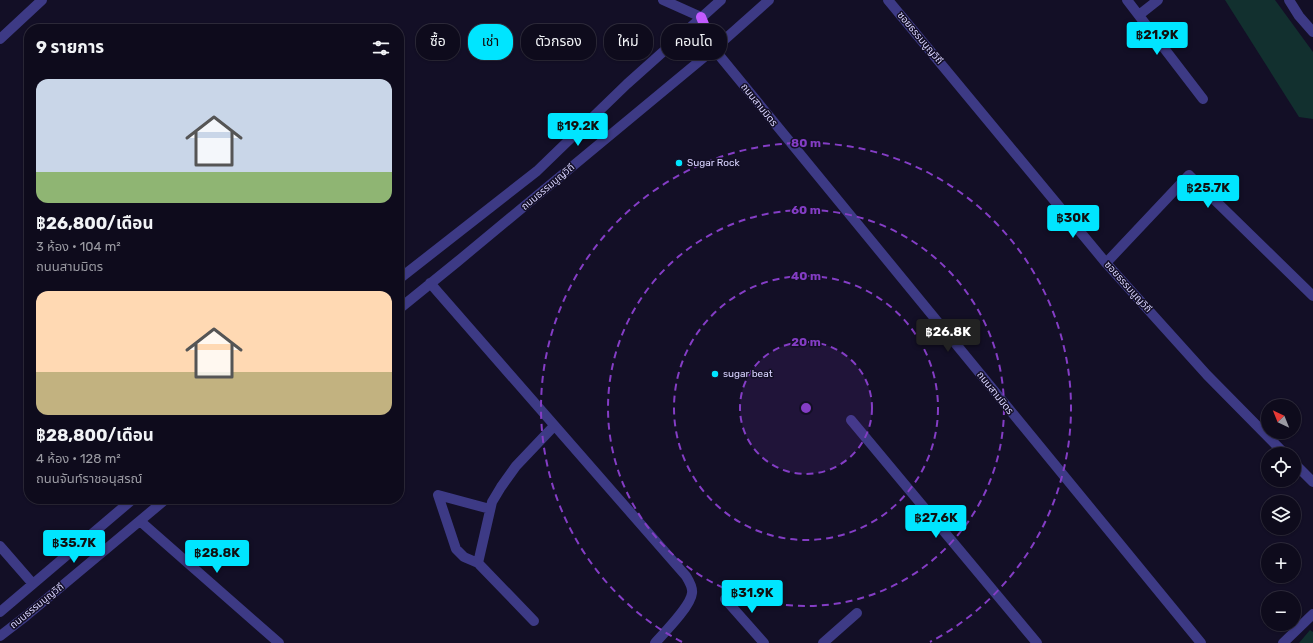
<!DOCTYPE html>
<html lang="th">
<head>
<meta charset="utf-8">
<style>
	:root { --surface:#0e0b1c; --page:#171425; --text:#f1f3f6; --muted:#9b9ba3; --line:#2e2b3b; --accent:#00e5ff }
	body { margin:0; font-family:Rubik,"Noto Sans Thai",sans-serif; background:var(--page); color:var(--text); height:100vh; display:flex; flex-direction:column; font-size:15px; white-space:nowrap }
	* { box-sizing:border-box; margin:0 }
	p { font-size:13px; color:var(--muted) }
	.icon { flex:none; width:22px; height:22px; fill:none; stroke:currentColor; stroke-width:2; stroke-linecap:round; stroke-linejoin:round }
	.map { position:relative; flex:1; overflow:hidden }
	.side { position:absolute; left:24px; top:24px; width:380px; height:480px; display:flex; flex-direction:column; background:var(--surface); border-radius:16px; box-shadow:0 1px 3px #0004,0 0 0 1px var(--line) }
	.side>* { flex:none }
	.hud { position:absolute; left:416px; top:24px; width:380px; height:36px; display:flex; gap:8px }
	.needle { width:26px; rotate:317deg }
	.fabs { position:absolute; left:1261px; top:399px; display:grid; gap:8px }
	.fabs a { display:grid; place-items:center; width:40px; height:40px; border-radius:50%; background:var(--surface); box-shadow:0 1px 3px #0004,0 0 0 1px var(--line); font-size:20px }
	.price { position:absolute; translate:-50% -34px; padding:0 9px; border-radius:4px; background:var(--accent); color:#111; font-size:13px; line-height:26px; filter:drop-shadow(0 1px 2px #0008) }
	.price::after { content:''; position:absolute; left:50%; top:24px; width:12px; height:9px; margin-left:-6px; background:inherit; clip-path:polygon(0 0,100% 0,50% 100%) }
	.price.active { background:#222; color:#fff }
	ul { padding:0; list-style:none }
	li { display:grid; align-content:center; gap:8px; height:212px; padding:0 12px }
	li span { display:grid; place-items:center; height:124px; border-radius:12px; color:#555 }
	li>.icon { margin-inline-start:auto }
	span .icon { width:72px; height:72px; fill:#fffc; stroke-width:1 }
	li b { font-size:17px }
	h2 { display:flex; justify-content:space-between; align-items:center; height:48px; padding:0 12px; font-size:17px }
	.chip { padding:0 14px; border-radius:16px; background:var(--surface); box-shadow:0 1px 3px #0004,0 0 0 1px var(--line); font-size:14px; line-height:36px }
	.chip.active { background:var(--accent); color:#111 }
	.map>svg:first-child { display:block }
	.green { fill:#12302f }
	.lines { fill:none; stroke-linecap:round; stroke-linejoin:round }
	.minor { stroke:#3d3a85; stroke-width:10 }
	.major { stroke:#c25bff; stroke-width:10 }
	.ring { fill:none; stroke:#843dc5; stroke-width:2; stroke-dasharray:7 5 }
	.poi-dot { fill:#00e5ff; stroke:#130f26; stroke-width:1.5 }
	.labels { text-anchor:middle; dominant-baseline:central; stroke-width:3; stroke-linejoin:round; paint-order:stroke }
	.street-label { font-size:10px; fill:#d9d4ff; stroke:#130f26 }
	.poi-label { font-size:10px; fill:#d9d4ff; stroke:#130f26; text-anchor:start }
	.centre { fill:#843dc5; stroke:#130f26; stroke-width:2 }
	.ring-label { font-size:12px; text-anchor:middle; font-weight:bold; fill:#843dc5; stroke:#130f26; stroke-width:3; stroke-linejoin:round; paint-order:stroke }
</style>
</head>
<body>
<div class="map">
<svg width="1313" height="643" viewBox="0 0 1313 643">
	<rect width="100%" height="100%" fill="#130f26"/>
	<!-- green -->
	<path class="green" d="M1225,0h50l38,52v67l-14,-2z
		M1310,630l3,2v11h-14z"/>
	<g class="lines">
		<!-- minor -->
		<path class="minor" d="M663,0l38,17
			M888,0l218,263 101,112 78,79
			M1127,0l76,99
			M1289,0l10,16 14,16
			M1139,15l19,-15
			M0,39l42,-39
			M714,49l487,594
			M1106,263l83,-88 124,121
			M399,279l138,-108 90,-87 94,-84
			M430,283l256,293c3,5 7,11 6,17 -1,13 -28,40 -37,50
			M399,309l58,-47 257,-213 55,-49
			M851,420l186,223
			M1294,463l19,19
			M140,521l139,122
			M0,546l33,38
			M478,563l-14,-6 -8,-8 -18,-54 52,14
			M725,599l39,44
			M0,612l133,-113
			M534,621l-56,-58 14,-61 9,-15 15,-21 38,-40
			M0,636l26,-20 140,-117
			M823,643l34,-30
			M1283,643l30,-29"/>
		<!-- major -->
		<path class="major" d="M701,17l13,32"/>
	</g>
	<!-- distance rings -->
	<circle cx="806" cy="408" r="66" fill="#843dc5" fill-opacity=".12"/>
	<g class="ring">
		<circle cx="806" cy="408" r="66"/>
		<circle cx="806" cy="408" r="132"/>
		<circle cx="806" cy="408" r="198"/>
		<path d="M682 642A265 265 0 1 1 930 642"/>
	</g>
	<!-- markers -->
	<g class="poi-dot">
		<circle cx="679" cy="163" r="4"/>
		<circle cx="715" cy="374" r="4"/>
	</g>
	<g class="labels">
		<!-- street labels -->
		<g class="street-label">
			<text transform="translate(920 38) rotate(50)">ซอยธรรมนูญวิถี</text>
			<text transform="translate(759 105) rotate(51)">ถนนสามมิตร</text>
			<text transform="translate(548 187) rotate(-40)">ถนนธรรมนูญวิถี</text>
			<text transform="translate(1128 287) rotate(48)">ซอยธรรมนูญวิถี</text>
			<text transform="translate(995 393) rotate(51)">ถนนสามมิตร</text>
			<text transform="translate(37 606) rotate(-39)">ถนนธรรมนูญวิถี</text>
		</g>
		<!-- poi labels -->
		<g class="poi-label">
			<text x="687" y="163">Sugar Rock</text>
			<text x="723" y="374">sugar beat</text>
		</g>
	</g>
	<circle cx="806" cy="408" r="6" class="centre"/>
	<g class="ring-label">
		<text x="806" y="147">80 m</text>
		<text x="806" y="214">60 m</text>
		<text x="806" y="280">40 m</text>
		<text x="806" y="346">20 m</text>
	</g>
</svg>
<div class="fabs">
<a><svg class="needle" viewBox="-14 -14 28 28"><path d="M0-13l5 13h-10z" fill="#e53935"/><path d="M0 13l5-13h-10z" fill="#9b9ba3"/></svg></a>
<a><svg class="icon" aria-label="locate" viewBox="0 0 24 24"><circle cx="12" cy="12" r="6"/><path d="M12 2v4M12 18v4M2 12h4M18 12h4"/></svg></a>
<a><svg class="icon" aria-label="layers" viewBox="0 0 24 24"><path d="M12 4l9 5-9 5-9-5zM3 14l9 5 9-5"/></svg></a>
<a>+</a>
<a>−</a>
</div>
<b class="price" style="left:1157px;top:56px">฿21.9K</b>
<b class="price" style="left:578px;top:147px">฿19.2K</b>
<b class="price" style="left:1208px;top:209px">฿25.7K</b>
<b class="price" style="left:1073px;top:239px">฿30K</b>
<b class="price active" style="left:948px;top:353px">฿26.8K</b>
<b class="price" style="left:936px;top:539px">฿27.6K</b>
<b class="price" style="left:74px;top:564px">฿35.7K</b>
<b class="price" style="left:217px;top:574px">฿28.8K</b>
<b class="price" style="left:752px;top:614px">฿31.9K</b>
<div class="hud">
<a class="chip">ซื้อ</a>
<a class="chip active">เช่า</a>
<a class="chip">ตัวกรอง</a>
<a class="chip">ใหม่</a>
<a class="chip">คอนโด</a>
</div>
<section class="side">
<h2>9 รายการ<svg class="icon" aria-label="filters" viewBox="0 0 24 24"><path d="M4 7h16M4 17h16"/><circle cx="9" cy="7" r="2"/><circle cx="15" cy="17" r="2"/></svg></h2>
<ul>
<li><span style="background:linear-gradient(#c9d6e8 75%,#8fb573 0)"><svg class="icon" aria-label="home" viewBox="0 0 24 24"><path d="M3 11l9-7 9 7M6 9v11h12V9"/></svg></span><div><b>฿26,800/เดือน</b><p>3 ห้อง · 104 m²</p><p>ถนนสามมิตร</p></div></li>
<li><span style="background:linear-gradient(#ffd9b3 65%,#c2b280 0)"><svg class="icon" aria-label="home" viewBox="0 0 24 24"><path d="M3 11l9-7 9 7M6 9v11h12V9"/></svg></span><div><b>฿28,800/เดือน</b><p>4 ห้อง · 128 m²</p><p>ถนนจันท์ราชอนุสรณ์</p></div></li>
</ul>
</section>
</div>
</body>
</html>
